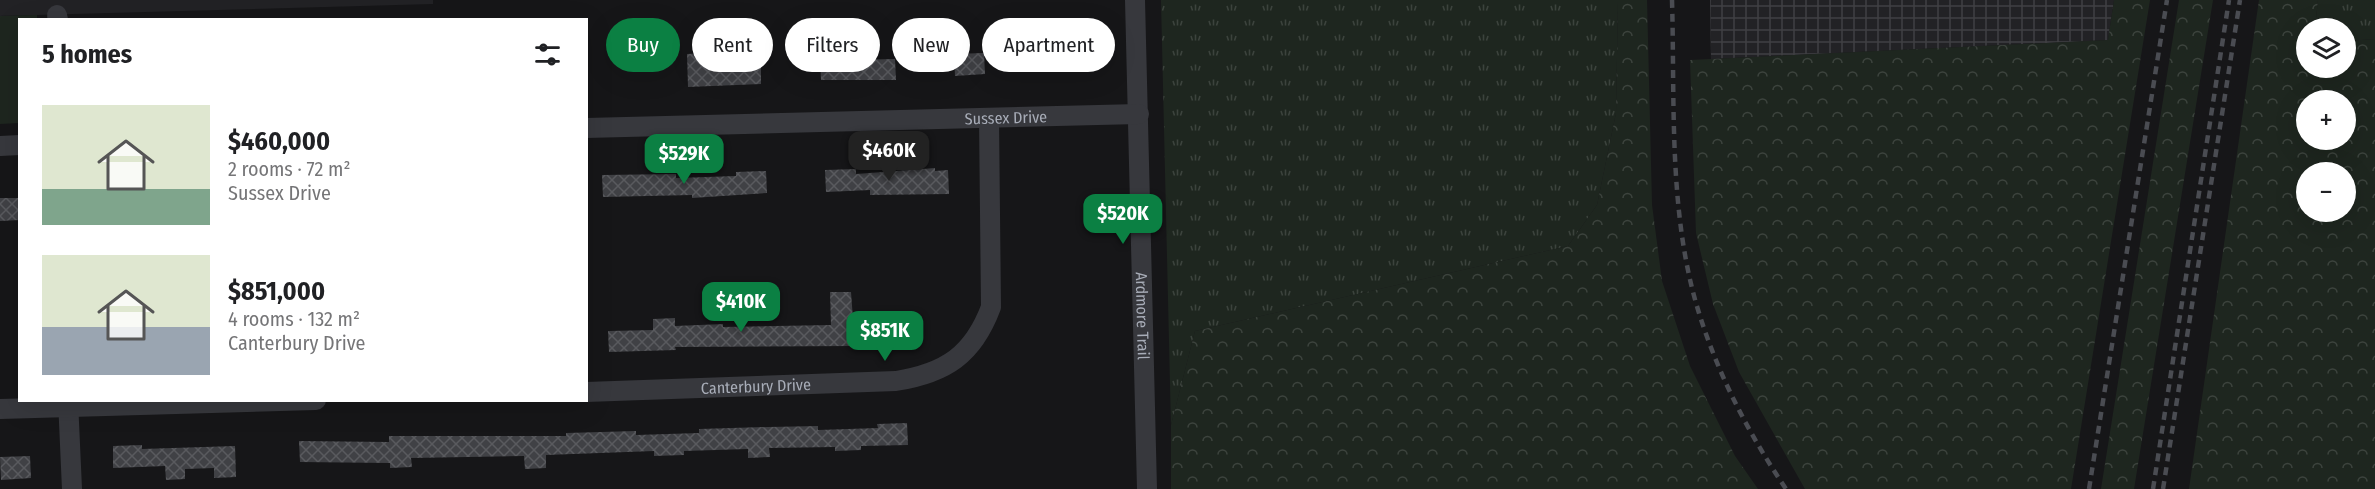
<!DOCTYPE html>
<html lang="en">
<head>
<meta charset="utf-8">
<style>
	:root { --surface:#fff; --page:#f2f2f2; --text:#202124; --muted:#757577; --accent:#0b8043 }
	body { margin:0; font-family:"Fira Sans Condensed",sans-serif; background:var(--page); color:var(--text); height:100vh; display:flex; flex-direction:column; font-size:22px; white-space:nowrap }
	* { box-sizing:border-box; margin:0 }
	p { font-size:20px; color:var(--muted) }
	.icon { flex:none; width:33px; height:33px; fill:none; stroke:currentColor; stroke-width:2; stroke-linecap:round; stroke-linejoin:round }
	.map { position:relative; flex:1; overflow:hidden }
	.drawer { position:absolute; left:18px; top:18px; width:570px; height:384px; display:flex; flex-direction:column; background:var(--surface); border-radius:0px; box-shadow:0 6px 24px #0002 }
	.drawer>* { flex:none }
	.banner { position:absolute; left:606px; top:18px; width:570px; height:54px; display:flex; gap:12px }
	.fabs { position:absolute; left:2296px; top:18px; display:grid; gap:12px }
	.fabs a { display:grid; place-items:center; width:60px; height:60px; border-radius:50%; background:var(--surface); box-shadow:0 6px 24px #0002; font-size:30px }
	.price { position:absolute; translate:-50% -51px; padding:0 14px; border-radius:12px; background:var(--accent); color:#fff; font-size:20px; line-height:39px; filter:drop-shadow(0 2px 3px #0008) }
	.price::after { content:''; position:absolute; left:50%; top:36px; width:18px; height:14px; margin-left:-9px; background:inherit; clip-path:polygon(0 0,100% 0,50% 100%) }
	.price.active { background:#222; color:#fff }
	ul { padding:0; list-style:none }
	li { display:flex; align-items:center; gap:18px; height:150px; padding:0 24px }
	li span { display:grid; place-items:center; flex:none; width:168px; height:120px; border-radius:0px; color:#555 }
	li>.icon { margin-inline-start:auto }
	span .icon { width:72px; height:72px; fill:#fffc; stroke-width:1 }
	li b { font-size:26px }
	h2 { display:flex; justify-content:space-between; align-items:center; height:72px; padding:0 24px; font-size:26px }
	.chip { padding:0 21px; border-radius:27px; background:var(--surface); box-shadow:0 6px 24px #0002; font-size:21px; line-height:54px }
	.chip.active { background:var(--accent); color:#fff }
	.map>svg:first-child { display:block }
	.built { fill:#222225 }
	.industrial { fill:url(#industrial-grid) }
	.grass { fill:url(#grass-tufts) }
	.forest { fill:url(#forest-crowns); fill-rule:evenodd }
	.park { fill:#1e261f }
	.building { fill:url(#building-cross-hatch) }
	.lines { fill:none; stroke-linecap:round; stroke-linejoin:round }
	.minor { stroke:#37383d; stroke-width:20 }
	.rail { stroke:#4a4c52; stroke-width:4.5; stroke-dasharray:8 6; stroke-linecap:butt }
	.labels { text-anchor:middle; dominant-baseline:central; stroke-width:4.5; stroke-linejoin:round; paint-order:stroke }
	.street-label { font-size:16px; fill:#a8adb8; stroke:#111113 }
</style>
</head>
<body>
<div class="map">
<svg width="2375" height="489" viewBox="0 0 2375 489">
	<defs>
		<pattern id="industrial-grid" width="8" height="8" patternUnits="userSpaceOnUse" patternTransform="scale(1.5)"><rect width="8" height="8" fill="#222225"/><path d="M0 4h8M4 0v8" fill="none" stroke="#3f3f43"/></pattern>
		<pattern id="grass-tufts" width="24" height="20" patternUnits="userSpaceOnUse" patternTransform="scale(1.5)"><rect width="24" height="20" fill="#1e261f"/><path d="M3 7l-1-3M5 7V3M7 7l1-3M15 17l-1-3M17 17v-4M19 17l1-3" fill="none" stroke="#3c433d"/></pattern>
		<pattern id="forest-crowns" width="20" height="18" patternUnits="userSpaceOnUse" patternTransform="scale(1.5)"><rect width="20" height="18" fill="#1e261f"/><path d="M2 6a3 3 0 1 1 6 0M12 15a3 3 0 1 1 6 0" fill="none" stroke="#3c433d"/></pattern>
		<pattern id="building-cross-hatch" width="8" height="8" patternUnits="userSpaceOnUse" patternTransform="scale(1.5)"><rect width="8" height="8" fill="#404145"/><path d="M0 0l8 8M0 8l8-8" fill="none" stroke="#595a5e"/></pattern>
	</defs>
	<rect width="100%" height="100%" fill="#161618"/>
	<!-- built -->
	<path class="built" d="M0,0h433v4l-433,12z"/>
	<!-- industrial -->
	<path class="industrial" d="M1710,0h404l-6,40 -397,19z"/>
	<!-- grass -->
	<path class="grass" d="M1161,0h457l-2,113 -19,92 -29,41 -373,85 -24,94z
		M2318,0h57v39l-29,2v-13h-31z"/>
	<!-- forest -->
	<path class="forest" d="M1618,0h29l5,205 10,76 28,85 45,90 23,33h-587v-64l24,-94 373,-85 29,-41 19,-92z
		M2114,0h36l-79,489h-266l-66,-117 -26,-68 -17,-71 -6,-173 418,-20z
		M2179,0h34l-79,489h-33z
		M2259,0h59l-3,28h-8v40h39v-27l29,-2v450h-186zM2346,100v40h-39v-40zM2307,172h39v40h-39z"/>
	<!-- park -->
	<path class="park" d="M37,15v4l-17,1 -1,103 -19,1v-108z"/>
	<!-- building -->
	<path class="building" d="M707,53v11l54,-2v22l-73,3 -1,-33z
		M984,53l1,21 -30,2 -1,-22z
		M851,57v3l44,-1 1,21h-75l-1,-22z
		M935,168v3l13,-1 1,24 -79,1v-5l-44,2 -1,-22 31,-1v5z
		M766,171l1,22 -75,5v-3l-89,2 -1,-22 74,-1v4l60,-2v-4z
		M0,198h20v22l-20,1z
		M830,292h21l4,54 -180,1 1,3 -67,2 -1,-21 45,-1v-11l22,-1v8l48,-2v3l108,-2z
		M907,423l1,22 -47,1v4l-26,1v-4l-66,1 1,9 -22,1v-9l-64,2v4l-30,1v-5l-108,4v13l-21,1 -1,-13 -113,2 1,9 -22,1v-5l-90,-1 -1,-21 90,1v-6h177v-3l70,-2v4l63,-2v-4l69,-2 50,-1v4l60,-2 -1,-4z
		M142,445v4l93,-3 1,31 -22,1v-10l-29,1v10l-19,1 -1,-14 -52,2v-22z
		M30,456l1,22 -30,2 -1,-23z"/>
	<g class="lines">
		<!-- minor -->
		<g class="minor">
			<path id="s1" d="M1135,0l12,489"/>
			<path d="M57,15l1,5"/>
			<path id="s2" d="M586,128l553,-14"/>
			<path d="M0,146l20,-1"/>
			<path id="s3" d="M586,392l310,-11c50,-8 77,-26 95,-74l-2,-189"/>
			<path d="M68,400l4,89"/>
			<path d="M0,409l316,-9"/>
		</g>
		<!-- rail -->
		<path class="rail" d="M1672,0c3,103 -4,214 27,313 20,64 50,121 87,176
			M2089,489l78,-489
			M2153,489l76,-489
			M2163,489l77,-489"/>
	</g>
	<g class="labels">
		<!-- street labels -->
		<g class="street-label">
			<text stroke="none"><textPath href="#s2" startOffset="420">Sussex Drive</textPath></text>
			<text stroke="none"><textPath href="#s1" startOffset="316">Ardmore Trail</textPath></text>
			<text stroke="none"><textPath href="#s3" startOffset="170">Canterbury Drive</textPath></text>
		</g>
	</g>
</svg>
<div class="fabs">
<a><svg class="icon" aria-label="layers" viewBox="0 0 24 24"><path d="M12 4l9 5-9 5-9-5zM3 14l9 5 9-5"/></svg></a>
<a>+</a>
<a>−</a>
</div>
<b class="price active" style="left:889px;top:182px">$460K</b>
<b class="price" style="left:684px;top:185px">$529K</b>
<b class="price" style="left:1123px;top:245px">$520K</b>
<b class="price" style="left:741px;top:333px">$410K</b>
<b class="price" style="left:885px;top:362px">$851K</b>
<div class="banner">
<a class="chip active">Buy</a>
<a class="chip">Rent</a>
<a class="chip">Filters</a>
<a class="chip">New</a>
<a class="chip">Apartment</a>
</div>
<section class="drawer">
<h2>5 homes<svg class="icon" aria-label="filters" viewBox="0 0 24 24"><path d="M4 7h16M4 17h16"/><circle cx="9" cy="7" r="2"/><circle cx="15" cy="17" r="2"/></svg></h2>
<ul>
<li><span style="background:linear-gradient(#dfe7d0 70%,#7fa58c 0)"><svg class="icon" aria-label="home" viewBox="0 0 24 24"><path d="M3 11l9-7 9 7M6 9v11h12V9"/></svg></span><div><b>$460,000</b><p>2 rooms · 72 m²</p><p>Sussex Drive</p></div></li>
<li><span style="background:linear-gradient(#dfe7d0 60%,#9aa5b1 0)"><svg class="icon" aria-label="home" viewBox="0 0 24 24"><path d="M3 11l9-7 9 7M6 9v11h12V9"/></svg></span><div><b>$851,000</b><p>4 rooms · 132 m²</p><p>Canterbury Drive</p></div></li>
</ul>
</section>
</div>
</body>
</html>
